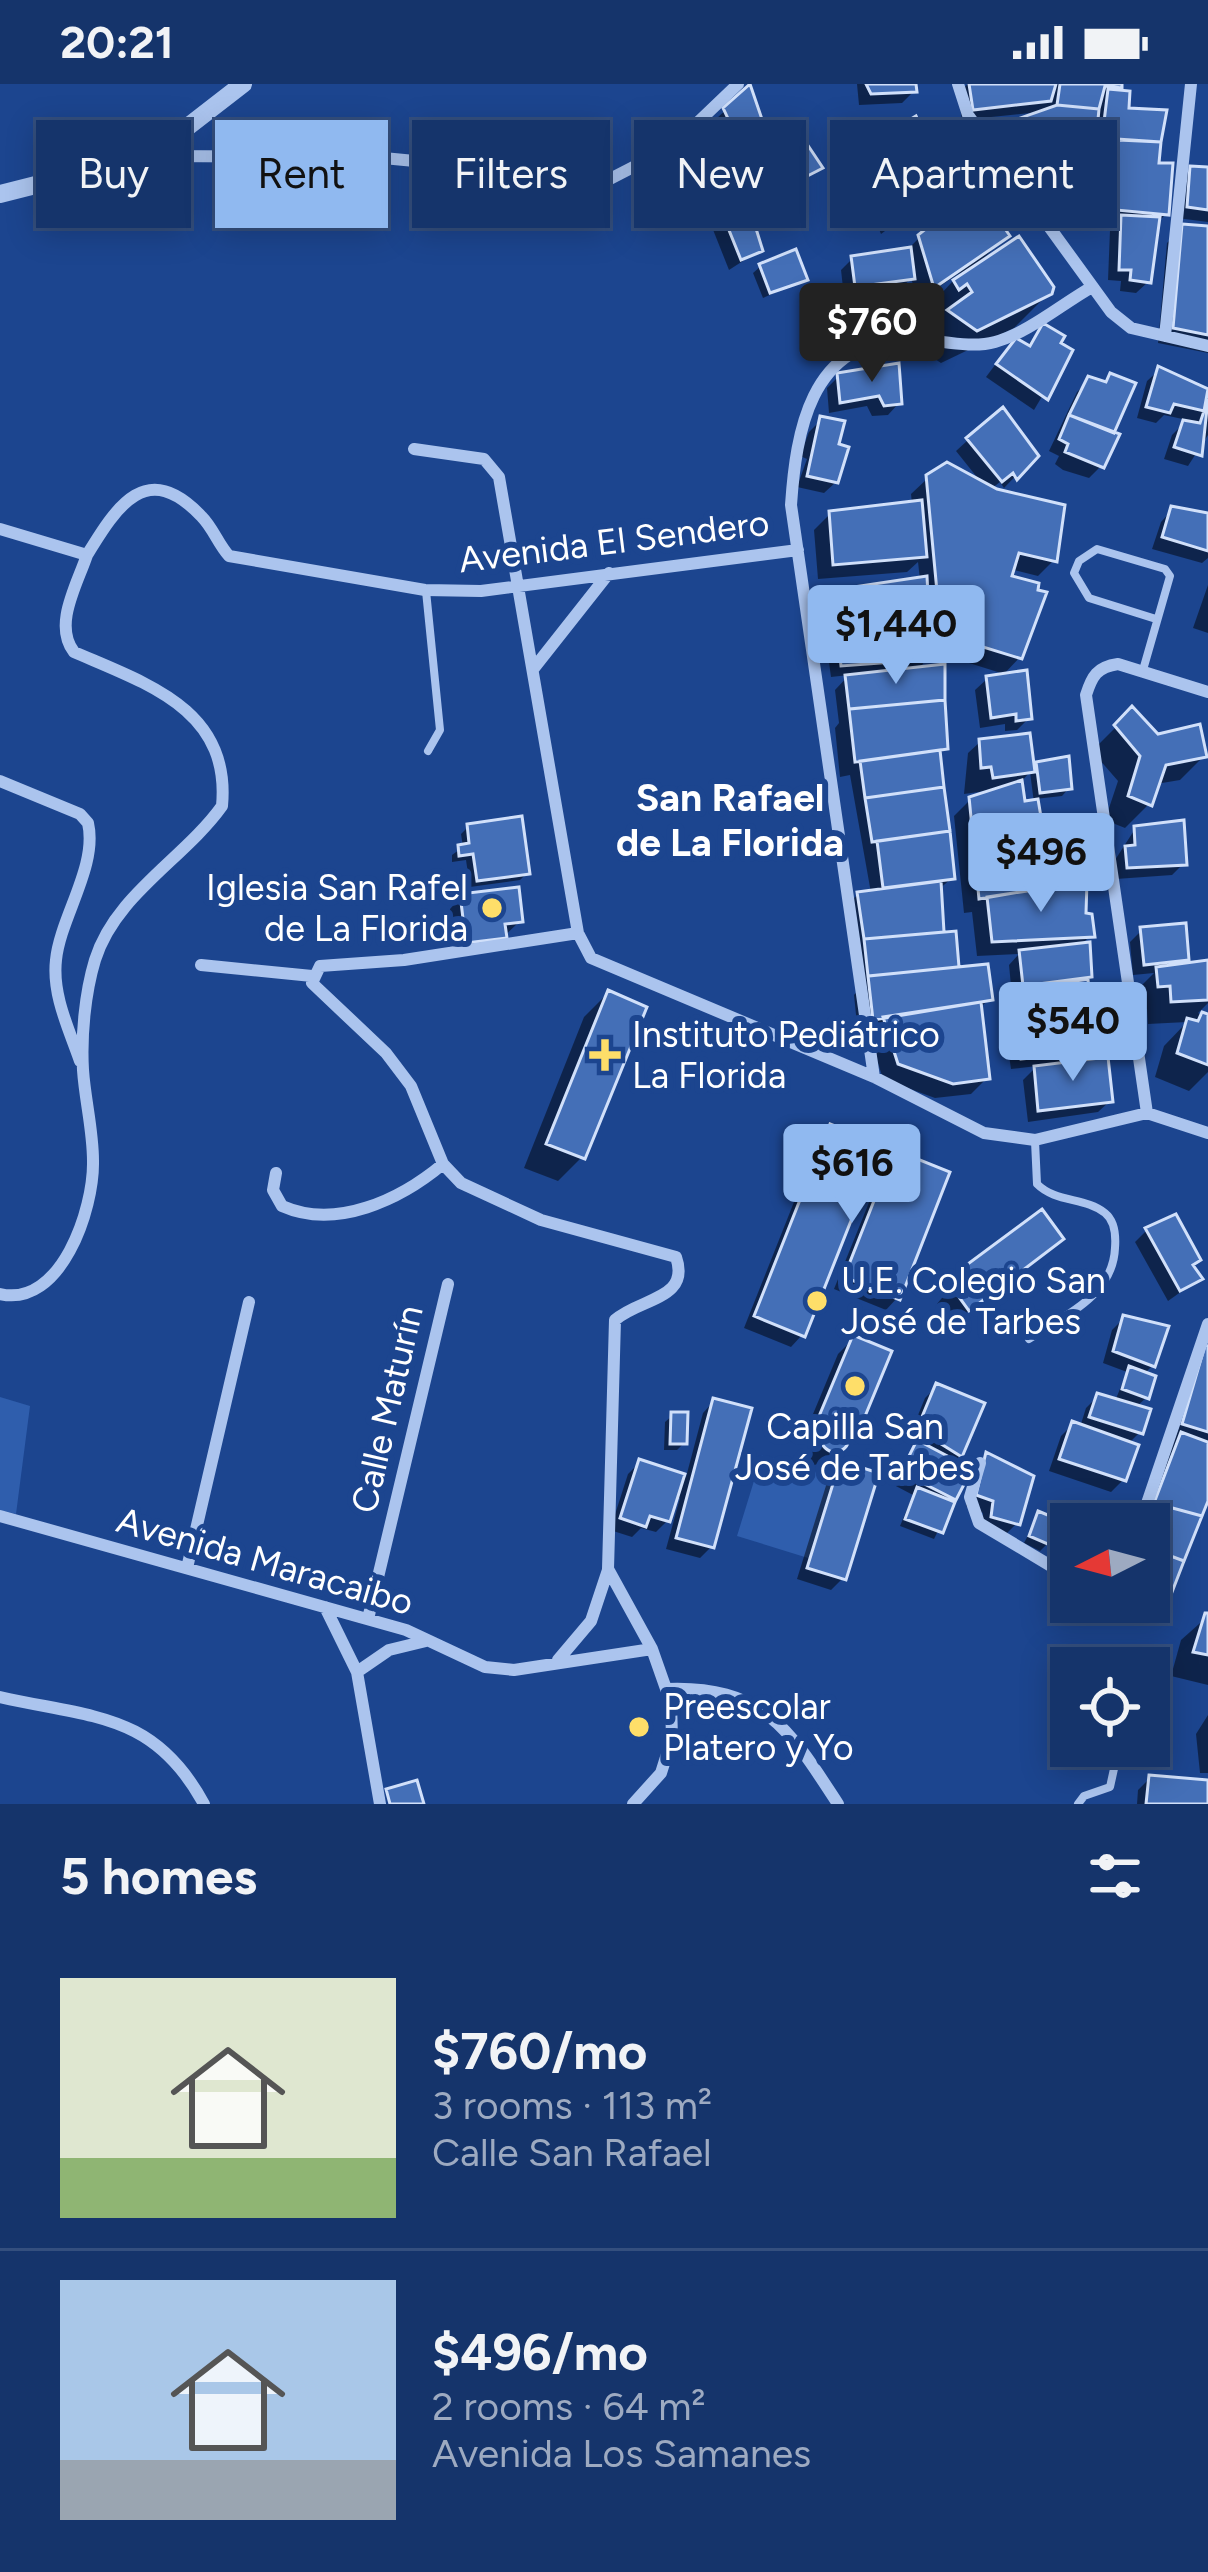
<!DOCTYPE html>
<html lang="en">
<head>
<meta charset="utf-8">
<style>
	:root { --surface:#15346b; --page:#223f73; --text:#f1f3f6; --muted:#9daac1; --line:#344f7e; --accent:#90b9f0 }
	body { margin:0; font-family:Figtree,sans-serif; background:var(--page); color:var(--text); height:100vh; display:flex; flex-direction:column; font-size:45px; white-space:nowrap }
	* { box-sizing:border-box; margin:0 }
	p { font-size:39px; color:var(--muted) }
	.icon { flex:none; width:66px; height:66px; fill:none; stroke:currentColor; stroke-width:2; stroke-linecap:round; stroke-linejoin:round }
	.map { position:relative; height:1720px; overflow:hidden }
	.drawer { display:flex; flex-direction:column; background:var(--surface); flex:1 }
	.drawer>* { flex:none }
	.banner { position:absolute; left:36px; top:36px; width:1137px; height:108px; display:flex; gap:24px }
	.needle { width:78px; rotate:264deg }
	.controls { position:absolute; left:1050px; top:1419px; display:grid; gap:24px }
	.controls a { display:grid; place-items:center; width:120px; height:120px; border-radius:0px; background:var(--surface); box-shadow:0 6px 30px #0003,0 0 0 3px var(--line); font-size:60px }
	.price { position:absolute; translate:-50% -102px; padding:0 27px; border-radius:12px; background:var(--accent); color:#111; font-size:39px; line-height:78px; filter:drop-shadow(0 3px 6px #0008) }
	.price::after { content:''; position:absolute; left:50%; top:72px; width:36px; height:27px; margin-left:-18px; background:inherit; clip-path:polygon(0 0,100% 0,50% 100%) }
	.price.active { background:#222; color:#fff }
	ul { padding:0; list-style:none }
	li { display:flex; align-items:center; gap:36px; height:300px; padding:0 60px }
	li+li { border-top:3px solid var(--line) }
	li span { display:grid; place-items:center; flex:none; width:336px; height:240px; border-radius:0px; color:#555 }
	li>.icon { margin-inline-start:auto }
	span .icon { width:144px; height:144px; fill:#fffc; stroke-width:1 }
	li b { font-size:51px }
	h2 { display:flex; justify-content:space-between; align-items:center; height:144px; padding:0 60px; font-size:51px }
	.chip { padding:0 42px; border-radius:0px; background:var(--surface); box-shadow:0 6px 30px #0003,0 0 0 3px var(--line); font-size:42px; line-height:108px }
	.chip.active { background:var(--accent); color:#111 }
	.status { display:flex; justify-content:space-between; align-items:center; height:84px; padding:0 60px; background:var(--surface); direction:ltr }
	.status svg { height:33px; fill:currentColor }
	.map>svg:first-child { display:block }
	.green { fill:#2f5ead }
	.shadow { fill:#0007; fill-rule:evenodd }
	.building { fill:#446fb7; stroke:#d1e0fa; stroke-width:3 }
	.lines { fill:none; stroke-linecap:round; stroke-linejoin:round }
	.service { stroke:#abc4ee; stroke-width:8 }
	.minor { stroke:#abc4ee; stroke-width:12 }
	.tertiary { stroke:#abc4ee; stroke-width:18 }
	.poi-dot { fill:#fede69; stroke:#1c458f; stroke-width:4.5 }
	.labels { text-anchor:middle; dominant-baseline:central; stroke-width:12; stroke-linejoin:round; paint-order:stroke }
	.street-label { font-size:36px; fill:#fff; stroke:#1c458f }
	.poi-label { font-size:36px; fill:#fff; stroke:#1c458f; text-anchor:start }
	.neighbourhood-label { font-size:39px; font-weight:bold; fill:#fff; stroke:#1c458f }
</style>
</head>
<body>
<div class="status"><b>20:21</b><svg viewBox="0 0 49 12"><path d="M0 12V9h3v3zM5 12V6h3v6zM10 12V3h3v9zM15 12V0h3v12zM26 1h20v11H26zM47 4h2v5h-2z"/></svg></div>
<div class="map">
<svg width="1208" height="1720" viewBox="0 0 1208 1720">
	<rect width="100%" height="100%" fill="#1c458f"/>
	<!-- green -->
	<path class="green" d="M0,1313l30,9 -14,108 -16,-4z
		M762,1371l84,26 -25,81 -84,-26z"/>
	<!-- shadow -->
	<path class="shadow" d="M857,0h56l1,7 -12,12 -43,2z
		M968,0h151l-6,8 13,19 37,1 -7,54 10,48 -10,10 -8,58 -12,11 -16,-2 1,-10 -13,-1 2,-50 8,-8 -13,-1 3,-71 -15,-1 -2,24 -32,26 -15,-30 -33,25 -36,-47 15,-15 50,-20 -78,8 -4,-27z
		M748,6l13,38 -31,16 -13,-26z
		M922,50l-35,22 -7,-13 7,-7z
		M819,84l-72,42 13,40 -31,20 -25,-63 12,-11z
		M1191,85l17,1v52l-31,-4 2,-38z
		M870,87l25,5 56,6 -70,52 -22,-52z
		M1183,143l25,3v123l-50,-10 9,-100z
		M1006,152l-25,25 68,32 -35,35 -73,35 -26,-17 22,-22 -5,-8 -8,6 -3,-6 40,-44 -43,29 -7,-23 -11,12 -56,7 -3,-27 11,-11 54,-8 14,-14z
		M761,182l44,13 -42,19 -10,-25z
		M1043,243l26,24 -35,59 -48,-33 18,-24 22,-6z
		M1159,286l23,7 -2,8 28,5v45l-20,31 -24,-7 8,-24 15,-15 -23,-5 -8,8 -19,-5 10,-37z
		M839,292l60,27 -11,12 -16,1 -5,-10 -38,7 -2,-25z
		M1110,292l-9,90 -12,12 -26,-8 -8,-6 4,-8 -10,-5 28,-59 12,-12 13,4z
		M821,336l15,26v36l-12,11 -27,-6 10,-28 -7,-3 9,-24z
		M968,356l67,16 -31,32 -4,-6 -9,7 63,71 -16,16 -28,-7 -2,9 31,37 -19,42 -16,17 -73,-23 -12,19 26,78 -8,7 15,123 -14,12 4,45 8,36 40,27 -11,11 8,69 -16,16 -36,4 -52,-19 -15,-48 -10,3 -4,-39 8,-9 -15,-80 11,-12 13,-1 -21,-118 -10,2 -5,-49 4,-5 -4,-33 14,-15 -18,2 -4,-29 14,-14 -21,2 -3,-31 11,-12 92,-13 -2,-18 -11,10 -89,7 -4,-49 16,-16 82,-10 -1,-10 17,-16 56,8 -28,-35z
		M1172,426l36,6v42l-6,5 -50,-14 9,-27z
		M1208,501v48l-15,-5z
		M987,595l42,39 -12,12 -12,1v-7l-25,4 -5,-38z
		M1132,627l25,26 47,19 -24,24 -24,4 -7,20 -24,24 -20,-8 13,-39 -26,-30z
		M980,658l51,29 6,-6 32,23 -7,8 -27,3 2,17 -16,16 -24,4v7l82,26 -21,21 25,26 8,19 -11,11 9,29 1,75 -14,14 34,37 -12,11 -70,10 -5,-42 14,-14 -26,3 -9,-63 10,-10 -3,-31 10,-11 -42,2 -5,-44 -8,1 -10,-97 16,-16 38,-12 -44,6 4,-41zM1030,688l4,31 -12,1 -2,-21z
		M468,743l59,46 -7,7 -50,7 -4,-27 -14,2v-7l11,-8 -2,-13z
		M1135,745l49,34 -12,12 -56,4 -1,-19z
		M461,813l59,24 -28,27 -37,5 -5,-44z
		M1142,846l43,29 -8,8 31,-4v40l-10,10 10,5v54l-19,19 -34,-14 9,-31 23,-24 -39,2 -1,-15 -12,1 -2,-16 21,-21 -21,2 -3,-33z
		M608,909l-26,164 -24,24 -34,-13 60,-151z
		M831,1043l115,47 -49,124 -11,12 -52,-21 36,-89 -13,-5 -55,140 -11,12 -47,-19 75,-189z
		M1147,1146l52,49 -31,22 -33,-59z
		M1060,1155l-108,85 -15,-20 26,-32z
		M1124,1234l28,48 -9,9 4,22 -11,10 4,25 -12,12 -5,36 -12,12 -62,-21 12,-35 12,-12 7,3 6,-19 12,-12 17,5 12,-29 -24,-9 9,-33z
		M854,1254l34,15 -35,84 -25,24 -17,5 -5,-10 8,-14 -11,-4 35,-84z
		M1208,1265v144l-44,111 -11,12 -33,-12 29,-2v-78h-6z
		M937,1302l23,70 -7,6 1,37 -20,40 -34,-13 13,-31 -21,-11 23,-37 -8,-5 18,-44z
		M714,1317l-2,145 -12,12 -34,-9 14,-51 -5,-2 -8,25 -11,11 -15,-4 -9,9 -22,-7 18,-56 12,-12 46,15 17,-64z
		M673,1331l11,28 -7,7h-13l1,-28z
		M987,1372l30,67 -12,12 -24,-6 2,-16 -17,-7 10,-39z
		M841,1380l2,114 -12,12 -34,-11 32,-103z
		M1039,1431l8,29 -7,7 -16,-8z
		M1071,1442v28l-12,-4z
		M1208,1532v69l-37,-9 10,-36z
		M1208,1631v58h-8l-4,-39z
		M1150,1694l58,5v21h-71l1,-14z"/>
	<!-- building -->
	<path class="building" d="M750,0l15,44 -28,10 -14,-30z
		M866,0h50l1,8 -46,2z
		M969,0h87l-5,17 -78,9z
		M1060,0h62v4l-17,-2 -6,23 -42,-4z
		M1108,5l22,2 -1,17 38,2 -6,32 -59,-4z
		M1057,21l42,4 -4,43 16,5 -35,28 -15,-29 -33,24 -39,-51z
		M916,32l9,19 -31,16 -8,-17z
		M935,56l19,30v13l-61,42 -24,-57 17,-3 9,7z
		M1118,56l43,2 -2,21h14l-4,52 -53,-5z
		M807,60l16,24 -74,38 14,45 -22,9 -27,-67z
		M1190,82l18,1v43l-21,-3z
		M977,104l33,48 -76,52 -16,-53z
		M1121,131l39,2 -9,66 -21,-3 1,-10h-12z
		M1182,140l26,2v109l-35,-7z
		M1019,152l35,51 -2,7 -75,37 -30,-21 25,-18 -5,-8 -8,6 -6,-10z
		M911,163l4,32 -60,8 -4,-31z
		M796,165l12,31 -38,13 -11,-29z
		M1043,239l22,13 -4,7 12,7 -25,50 -52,-36 20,-26 14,8z
		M899,279l3,41 -18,2 -5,-10 -39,7 -3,-30z
		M1158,282l50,23 -4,22 -30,-7 -4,9 -24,-6z
		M1110,289l26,10 -22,50 -45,-18 19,-39 18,6z
		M1208,315l-6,57 -28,-9 9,-27 17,3z
		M1003,323l36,49 -22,24 -4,-7 -11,9 -36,-44z
		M1069,331l51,19 -16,34 -39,-16 3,-8 -9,-5z
		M820,332l25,5 -6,23 10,3 -11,36 -31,-7z
		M947,378l50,27 68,16 -8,57 -38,-9 -7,23 27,7 -1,7 9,2 -25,67 -81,-25 -15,-159z
		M922,416l5,57 -94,8 -4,-54z
		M1171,422l37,7v38l-46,-14z
		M927,492l2,40 -98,10 -4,-35z
		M933,538l1,37 -93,7 -4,-33z
		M945,580v36l-96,9 -4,-34z
		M1027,586l5,49 -16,2v-7l-25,4 -5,-42z
		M945,616l3,49 -93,13 -6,-53z
		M1132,622l26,28 42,-10 7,33 -41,8 -14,41 -24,-10 12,-40 -26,-31z
		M1030,649l5,39 -42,6 -2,-11 -10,1 -2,-29z
		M940,666l4,37 -79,11 -5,-37z
		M1069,672l3,33 -32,4 -4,-31z
		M1022,696l3,21 13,-2 3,18 -43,6 2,17 77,-6 5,36 -64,12 1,10 -40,7 -10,-102z
		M944,703l6,44 -78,11 -7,-44z
		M522,732l8,58 -53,7 -4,-27 -14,2 -1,-11 11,-2 -2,-19z
		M1184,736l3,45 -60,3 -2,-22 10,-1 -1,-19z
		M950,747l5,48 -72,9 -6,-47z
		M941,797l3,51 -80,7 -7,-47z
		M1087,798l-1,31 6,1 3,23 -103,5 -5,-45z
		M519,803l4,35 -18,2 2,14 -41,5 -6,-49z
		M1186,839l3,37 -45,5 -4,-38z
		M956,847l3,36 -91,9 -4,-37z
		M1090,858l2,35 -69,9 -4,-36z
		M1208,876v40l-37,2 -1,-16 -12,1 -2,-20z
		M988,880l5,36 -120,20 -5,-44z
		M1088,895l2,29 -74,12 -4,-29z
		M608,906l39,17 -62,152 -39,-15z
		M981,918l9,77 -37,5 -55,-20 -15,-47z
		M1090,924l3,43 -72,8 -5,-39z
		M1202,928l6,2v51l-31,-12 10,-35 11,3z
		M1108,973l5,45 -75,9 -4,-45z
		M830,1040l120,48 -50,128 -56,-23 35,-89 -13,-5 -61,154 -51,-21z
		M1042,1125l22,30 -95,72 -18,-25 14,-11 -4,-6z
		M1176,1130l25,46 -8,5 10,14 -23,12 -35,-63z
		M1123,1231l46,11 -14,41 -42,-16z
		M853,1251l39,16 -36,87 -15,-13 -24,-4z
		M1205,1261l3,1v86l-26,-8z
		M1129,1282l27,10 -7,23 -27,-10z
		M936,1299l49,20 -23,54 -45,-28z
		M1097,1309l54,16 -8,25 -54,-17z
		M713,1314l39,10 -38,140 -38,-10z
		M671,1328h17l-1,32h-17z
		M1072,1337l67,24 -13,36 -67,-22z
		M821 1354a14 14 0 1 1 28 0a14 14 0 1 1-28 0Z
		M1181,1348l27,10v59l-6,15 -48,-13z
		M917,1356l55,29 -16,31 -55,-28z
		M986,1368l48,24 -14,49 -29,-8 2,-16 -17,-6z
		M639,1375l46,15 -15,48 -20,-6 -4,11 -26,-9z
		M840,1377l39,12 -33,107 -39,-12z
		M917,1403l38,15 -12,31 -38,-14z
		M1154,1419l48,13 -18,45 -35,-13 -2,-24z
		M1038,1427l22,9 -10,25 -21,-9z
		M1149,1464l35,13 -17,44 -18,-6z
		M1205,1529h3v42l-15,-3z
		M1149,1691l59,5v24h-62z
		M417,1696l7,24h-34l-4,-15z"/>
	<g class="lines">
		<!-- service -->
		<path class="service" d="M426,507l14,139 -12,21
			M1143,586l27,-94 -5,-7 -68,-20 -18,12 -5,12 15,25 67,21
			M1029,1255c36,-24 84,-43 86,-91 1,-13 0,-27 -10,-35 -20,-16 -49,-10 -68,-29l-2,-43
			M1078,1720l6,-8 26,-9 9,-41"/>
		<!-- minor -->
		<path class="minor" d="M958,0l10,31 143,197 20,16 77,18
			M152,72l221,1 125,12 78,16 32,-5 64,-33 66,-63
			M1165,252l26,-252
			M414,365l70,10 15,18 79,456 13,25 283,119 110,56 51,7 112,-27 61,20
			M0,445l87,26c30,-49 60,-97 115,-38 11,11 16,27 27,39l196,34 56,1 317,-41
			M534,584l75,-95
			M0,697l80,33 8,9c10,43 -28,95 -32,137 -4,35 13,69 24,101
			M578,849l-174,27 -84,6 -8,17 74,70 25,33 32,78 18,19 80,37 135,37c15,43 -37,41 -61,63l-7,249 44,80 19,54 1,35 -11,35 -28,31
			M201,881l111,11
			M874,993l-83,-572c5,-73 19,-162 111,-166 29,-2 64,11 93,3 33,-9 67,-38 97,-55
			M1147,1029l-61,-418c6,-19 11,-28 32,-31l90,28
			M276,1089l-3,17 9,16c54,24 118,-6 161,-42
			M0,1210c61,14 94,-85 93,-133 0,-31 -8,-61 -10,-91 -2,-34 2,-77 12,-110 20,-65 89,-101 127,-154 9,-96 -74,-122 -148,-154 -21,-27 3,-67 13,-97
			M980,1379l-10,34 9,26 92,55
			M0,1432l406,114 79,37 29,3 138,-21
			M1140,1440l68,-200
			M187,1484l62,-266
			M325,1523l32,65 23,132
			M368,1535l80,-335
			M558,1576l33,-39 17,-51
			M357,1588l32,-22 37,-9
			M666,1605c97,-4 124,41 172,115
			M0,1613c92,21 154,15 204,107"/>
		<!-- tertiary -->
		<path class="tertiary" d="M0,110l150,-38 93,-72"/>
	</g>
	<!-- markers -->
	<g class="poi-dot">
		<circle cx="492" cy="824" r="12"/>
		<path d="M599 953h12v12h12v12h-12v12h-12v-12h-12v-12h12z"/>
		<circle cx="817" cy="1217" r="12"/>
		<circle cx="855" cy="1302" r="12"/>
		<circle cx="639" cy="1643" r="12"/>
	</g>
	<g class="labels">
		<!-- street labels -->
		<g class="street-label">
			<text transform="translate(614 457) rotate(-7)">Avenida El Sendero</text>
			<text transform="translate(387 1325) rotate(-77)">Calle Maturín</text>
			<text transform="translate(265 1477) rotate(16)">Avenida Maracaibo</text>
		</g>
		<!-- poi labels -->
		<g class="poi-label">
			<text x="468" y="803" text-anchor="end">Iglesia San Rafel<tspan x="468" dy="41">de La Florida</tspan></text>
			<text x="632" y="950">Instituto Pediátrico<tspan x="632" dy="41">La Florida</tspan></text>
			<text x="841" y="1196">U.E. Colegio San<tspan x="841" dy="41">José de Tarbes</tspan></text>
			<text x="855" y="1342" text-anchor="middle">Capilla San<tspan x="855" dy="41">José de Tarbes</tspan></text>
			<text x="663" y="1622">Preescolar<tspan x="663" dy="41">Platero y Yo</tspan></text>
		</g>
		<!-- neighbourhood labels -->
		<g class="neighbourhood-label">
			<text x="730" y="713">San Rafael<tspan x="730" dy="45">de La Florida</tspan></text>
		</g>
	</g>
</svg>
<div class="controls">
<a><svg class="needle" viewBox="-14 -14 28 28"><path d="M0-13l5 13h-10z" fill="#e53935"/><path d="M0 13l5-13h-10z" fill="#9daac1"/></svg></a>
<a><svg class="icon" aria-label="locate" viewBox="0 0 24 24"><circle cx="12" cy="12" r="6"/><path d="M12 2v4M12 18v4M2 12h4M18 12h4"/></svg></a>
</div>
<b class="price active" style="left:872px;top:301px">$760</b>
<b class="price" style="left:896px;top:603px">$1,440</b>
<b class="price" style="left:1041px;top:831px">$496</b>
<b class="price" style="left:1073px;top:1000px">$540</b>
<b class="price" style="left:852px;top:1142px">$616</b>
<div class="banner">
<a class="chip">Buy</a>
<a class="chip active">Rent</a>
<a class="chip">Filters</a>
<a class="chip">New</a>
<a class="chip">Apartment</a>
</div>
</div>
<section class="drawer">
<h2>5 homes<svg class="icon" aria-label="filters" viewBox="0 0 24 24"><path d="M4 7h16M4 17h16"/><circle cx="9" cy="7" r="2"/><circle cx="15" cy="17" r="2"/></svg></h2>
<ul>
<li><span style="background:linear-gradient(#dfe7d0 75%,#8fb573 0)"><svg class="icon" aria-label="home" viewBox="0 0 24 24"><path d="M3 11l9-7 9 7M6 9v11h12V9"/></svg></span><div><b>$760/mo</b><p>3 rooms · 113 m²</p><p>Calle San Rafael</p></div></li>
<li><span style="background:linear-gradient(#a9c7e8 75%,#9aa5b1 0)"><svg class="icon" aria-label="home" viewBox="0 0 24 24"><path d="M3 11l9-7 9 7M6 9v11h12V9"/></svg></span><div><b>$496/mo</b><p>2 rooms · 64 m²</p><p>Avenida Los Samanes</p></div></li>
</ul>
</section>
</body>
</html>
